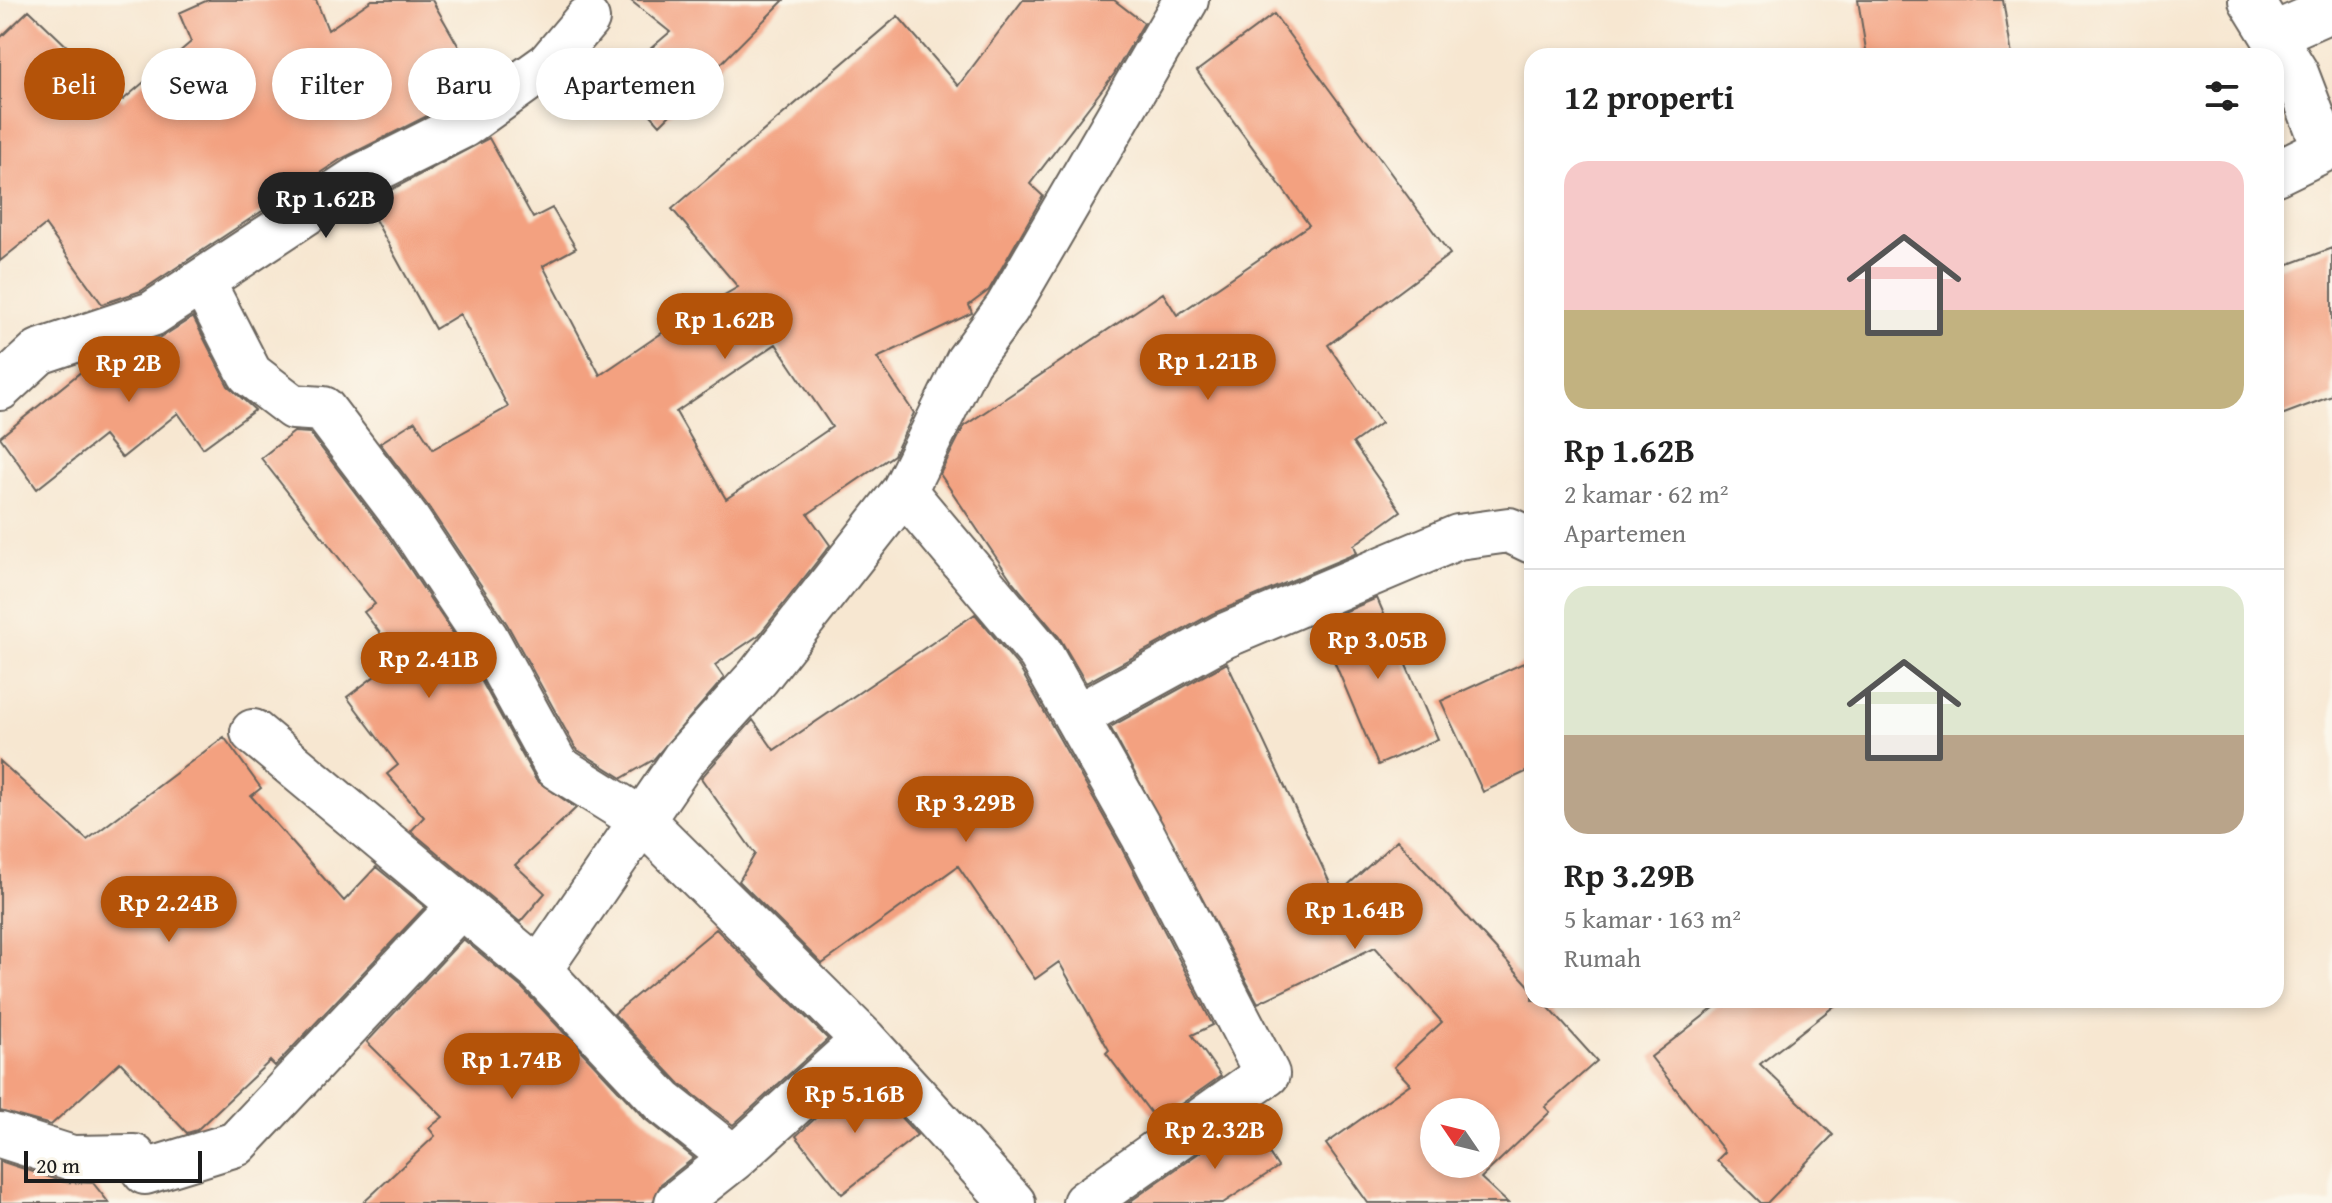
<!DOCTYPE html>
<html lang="id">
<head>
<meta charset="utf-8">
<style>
	:root { --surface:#fff; --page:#f2f2f2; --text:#222; --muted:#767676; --line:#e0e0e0; --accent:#b45309 }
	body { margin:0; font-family:"Gentium Book Plus",serif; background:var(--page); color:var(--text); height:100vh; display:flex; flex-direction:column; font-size:30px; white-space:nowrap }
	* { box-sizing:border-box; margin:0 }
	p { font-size:26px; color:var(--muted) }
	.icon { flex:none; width:44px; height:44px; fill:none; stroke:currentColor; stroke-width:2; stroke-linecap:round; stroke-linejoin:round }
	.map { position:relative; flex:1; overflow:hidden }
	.side { position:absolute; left:1524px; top:48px; width:760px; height:960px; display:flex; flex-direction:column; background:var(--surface); border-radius:24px; box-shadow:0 4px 12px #0003 }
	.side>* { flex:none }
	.top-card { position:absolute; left:24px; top:48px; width:760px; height:72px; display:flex; gap:16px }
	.needle { width:52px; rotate:305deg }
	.buttons { position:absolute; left:1420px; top:1098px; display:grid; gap:16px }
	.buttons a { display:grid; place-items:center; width:80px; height:80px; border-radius:50%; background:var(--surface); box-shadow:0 4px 12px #0003; font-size:40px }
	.scale { position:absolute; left:24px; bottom:20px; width:178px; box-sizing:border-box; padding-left:8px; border:4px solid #1c1c1c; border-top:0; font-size:22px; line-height:28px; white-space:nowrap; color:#1c1c1c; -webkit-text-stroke:6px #fbf7ec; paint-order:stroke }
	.price { position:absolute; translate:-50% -68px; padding:0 18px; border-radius:28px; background:var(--accent); color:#fff; font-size:26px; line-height:52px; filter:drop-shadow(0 2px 4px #0008) }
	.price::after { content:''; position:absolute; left:50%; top:48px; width:24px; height:18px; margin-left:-12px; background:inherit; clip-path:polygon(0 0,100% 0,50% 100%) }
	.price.active { background:#222; color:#fff }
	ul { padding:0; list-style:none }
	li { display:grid; align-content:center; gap:16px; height:424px; padding:0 40px }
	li+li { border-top:2px solid var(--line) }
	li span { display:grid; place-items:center; height:248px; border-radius:24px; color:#555 }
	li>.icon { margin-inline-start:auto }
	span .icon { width:144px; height:144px; fill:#fffc; stroke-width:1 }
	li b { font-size:34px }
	h2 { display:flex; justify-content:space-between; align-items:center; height:96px; padding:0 40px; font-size:34px }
	.chip { padding:0 28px; border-radius:36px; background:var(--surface); box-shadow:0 4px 12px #0003; font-size:28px; line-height:72px }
	.chip.active { background:var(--accent); color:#fff }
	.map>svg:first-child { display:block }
	.building { fill:#f3a180; fill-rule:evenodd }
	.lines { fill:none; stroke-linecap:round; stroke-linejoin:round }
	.street-casing { stroke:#69635b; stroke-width:48 }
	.street { stroke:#fff; stroke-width:44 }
</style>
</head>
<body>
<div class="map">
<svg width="2332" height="1203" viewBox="0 0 2332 1203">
	<rect width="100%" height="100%" fill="#fbf7ec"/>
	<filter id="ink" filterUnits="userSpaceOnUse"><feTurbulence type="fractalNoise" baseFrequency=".0125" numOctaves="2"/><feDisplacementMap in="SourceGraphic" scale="16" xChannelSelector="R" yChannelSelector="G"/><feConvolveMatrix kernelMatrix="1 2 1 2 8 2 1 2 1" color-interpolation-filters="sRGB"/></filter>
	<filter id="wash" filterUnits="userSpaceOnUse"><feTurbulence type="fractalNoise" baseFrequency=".006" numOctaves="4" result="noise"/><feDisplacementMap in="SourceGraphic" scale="32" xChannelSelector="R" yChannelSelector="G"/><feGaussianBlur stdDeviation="1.8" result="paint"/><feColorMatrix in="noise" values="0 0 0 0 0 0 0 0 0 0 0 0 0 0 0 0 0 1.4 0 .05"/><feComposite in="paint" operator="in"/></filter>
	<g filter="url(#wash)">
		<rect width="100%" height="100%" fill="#f7e7d1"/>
		<g id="blocks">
			<!-- building -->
			<path class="building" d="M208,0h108l12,30 44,-30h60l47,82 -28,22 -110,55 -200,132 -39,13 -57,-79 -45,36v-223l29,-28 94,90 68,-58 -12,-29z
				M630,0h154l-124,125 -43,-48 53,-45z
				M1023,0h91l30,23 -30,51 -84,110 13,12 -54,94 -20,15 3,8 -95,45 37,55 -20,42 -86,59 22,31 -71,90 -44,30 9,13 -71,82 -31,18 -46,-29 -69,-125 -79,-118 -48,-63 35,-22 18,28 75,-42 -48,-93 -25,15 -69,-126 123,-65 44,80 19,-10 24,40 -33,18 57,109 81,-55 57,-33 -66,-78 226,-193 60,70zM776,344l56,83 -106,72 -50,-87z
				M1858,0h145l9,56h-145z
				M1274,14l176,240 -122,91 53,78 -28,20 48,68 -47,34 3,8 -145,61 -126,69 -27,-46 -47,-56 -72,-107 24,-48 199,-133 14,22 132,-90 -112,-154z
				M2332,248v148l-56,21v-148z
				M193,317l35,69 27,24 -52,38 -25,-35 -56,45 -18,-22 -67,53 -37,-52 97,-78 63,-21z
				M294,432l16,1 78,103 77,115 71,129 40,28 -61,57 30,28 -25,29 -109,-91 13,-14 -37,-43 11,-9 -51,-68 52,-39 -35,-46 11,-8 -114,-146z
				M1377,598l61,141 -60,26 -60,-142z
				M975,614l44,53 103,182 91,176 -21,10 29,41 -64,45 -51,-68 3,-3 -50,-88 -24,17 -77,-113 -136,98 -83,-83 16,-27 -54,-76 52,-58 21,30z
				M1532,659v110l-49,23 -42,-91z
				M1227,663l109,233 61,-56 135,149v11h10l55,61 -52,46 5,5 -69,66 27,25h-140l-42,-59 84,-60 -16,-17 48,-45 -67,-75 -117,56 -148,-276zM1434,1112h52v52h-52z
				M224,737l37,51 -10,8 93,105 32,-34 49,40 -150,159 -5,-5 -73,69 -10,3 -67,-71 -69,63 -51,-14v-350l87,79z
				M716,929l112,110 -95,86 -53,-41 -66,-70z
				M463,939l59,49 123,131 49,39 -33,26 -8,19h-290l72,-67 -6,-8 14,-11 -76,-75z
				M1724,1000h118l-82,64 73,71 -66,68h-6l-44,-43 8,-8 -74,-95z
				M862,1075l55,60 -75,59 -46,-58z
				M1247,1119l31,48 -55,36h-95z
				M0,1161l64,21 29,1 16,20h-109z"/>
		</g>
	</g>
	<g filter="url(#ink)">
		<use href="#blocks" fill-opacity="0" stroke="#69635b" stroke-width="2"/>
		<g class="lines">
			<defs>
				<path id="street" d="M2251,0l45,73 29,76 -49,24
					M2275,34l57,-25
					M202,281l48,93 43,33 30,2 85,112 78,117 71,129 85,53 222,220
					M0,388l39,-36 113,-38 208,-137 104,-52 85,-61 38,-45
					M904,491l136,162 104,184 123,237 -182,129
					M1076,717l148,-81 234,-99 51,-7 23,11
					M253,732l286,238 124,132 71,56
					M539,970l145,-211 74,-82 146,-186 64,-130 39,-53 179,-308
					M0,1135l72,23 62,-1 11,15 91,-28 225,-239
					M677,1203l57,-45 130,-118 149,163"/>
			</defs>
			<!-- street casing -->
			<use href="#street" class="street-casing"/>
			<!-- street -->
			<use href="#street" class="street"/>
		</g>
	</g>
</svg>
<div class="buttons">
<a><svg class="needle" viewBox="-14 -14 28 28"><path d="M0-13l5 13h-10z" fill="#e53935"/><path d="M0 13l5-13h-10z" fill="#767676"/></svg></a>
</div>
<div class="scale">20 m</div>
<b class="price active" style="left:326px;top:240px">Rp 1.62B</b>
<b class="price" style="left:725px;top:361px">Rp 1.62B</b>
<b class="price" style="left:1208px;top:402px">Rp 1.21B</b>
<b class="price" style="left:129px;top:404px">Rp 2B</b>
<b class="price" style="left:1378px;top:681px">Rp 3.05B</b>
<b class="price" style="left:429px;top:700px">Rp 2.41B</b>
<b class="price" style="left:966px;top:844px">Rp 3.29B</b>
<b class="price" style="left:169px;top:944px">Rp 2.24B</b>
<b class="price" style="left:1355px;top:951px">Rp 1.64B</b>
<b class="price" style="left:512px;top:1101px">Rp 1.74B</b>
<b class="price" style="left:855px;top:1135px">Rp 5.16B</b>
<b class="price" style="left:1215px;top:1171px">Rp 2.32B</b>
<div class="top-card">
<a class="chip active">Beli</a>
<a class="chip">Sewa</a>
<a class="chip">Filter</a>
<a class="chip">Baru</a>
<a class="chip">Apartemen</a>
</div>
<section class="side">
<h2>12 properti<svg class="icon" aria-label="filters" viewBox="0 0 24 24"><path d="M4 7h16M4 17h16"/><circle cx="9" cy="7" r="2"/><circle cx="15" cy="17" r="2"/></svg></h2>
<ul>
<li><span style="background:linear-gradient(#f6c9c9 60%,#c2b280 0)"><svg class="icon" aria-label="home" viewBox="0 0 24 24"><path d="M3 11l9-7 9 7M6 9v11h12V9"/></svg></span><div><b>Rp 1.62B</b><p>2 kamar · 62 m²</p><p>Apartemen</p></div></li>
<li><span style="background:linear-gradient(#dfe7d0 60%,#b9a48a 0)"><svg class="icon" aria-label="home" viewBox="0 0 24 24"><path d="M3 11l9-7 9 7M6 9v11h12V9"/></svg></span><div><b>Rp 3.29B</b><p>5 kamar · 163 m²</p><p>Rumah</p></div></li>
</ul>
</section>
</div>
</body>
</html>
